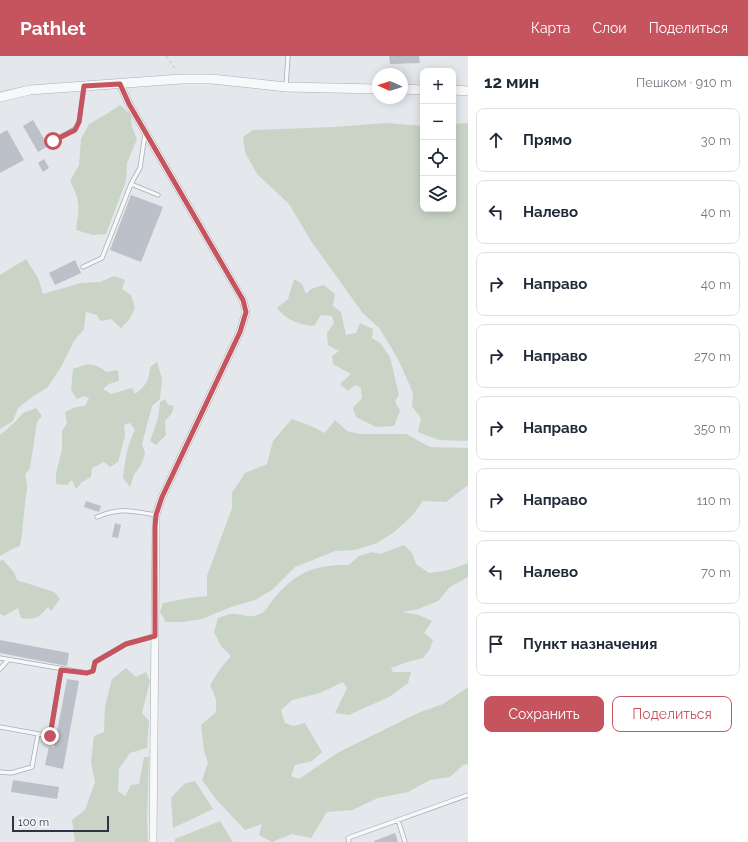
<!DOCTYPE html>
<html lang="ru">
<head>
<meta charset="utf-8">
<style>
	:root { --surface:#fff; --page:#f2f2f3; --text:#1f2937; --muted:#747a83; --line:#e0e1e3; --accent:#c5545f }
	body { margin:0; font-family:Raleway,sans-serif; background:var(--page); color:var(--text) }
	.controls { position:absolute; right:12px; top:12px; display:grid; overflow:hidden; border-radius:8px; box-shadow:0 2px 10px #0003 }
	.controls button { width:36px; height:36px; display:grid; place-items:center; padding:0; border:0; border-bottom:1px solid var(--line); background:var(--surface); color:var(--text); font:20px sans-serif }
	.compass { position:absolute; left:372px; top:12px; width:36px; height:36px; border-radius:50%; background:var(--surface); box-shadow:0 2px 10px #0003; rotate:273deg }
	.scale { position:absolute; left:12px; bottom:10px; width:97px; box-sizing:border-box; padding-left:4px; border:2px solid #2d3442; border-top:0; font-size:11px; line-height:14px; white-space:nowrap; color:#2d3442; -webkit-text-stroke:3px #f4f6f8; paint-order:stroke }
	.stop { position:absolute; width:12px; height:12px; margin:-9px; border:3px solid #c5545f; border-radius:50%; background:#fff }
	.stop.end { background:#c5545f; border-color:#fff; box-shadow:0 1px 4px #0008 }
	.list { margin:0; padding:0; list-style:none }
	h2 { display:flex; justify-content:space-between; align-items:center; height:52px; margin:0; padding:0 16px; font-size:17px }
	h2 small { font-size:13px; font-weight:400; color:var(--muted) }
	.list li { display:grid; grid-template-columns:26px 1fr auto; gap:12px; align-items:center; box-sizing:border-box; height:64px; margin:0 8px 8px; padding:0 8px; border:1px solid var(--line); border-radius:8px }
	.list b { display:block; font-size:15px; white-space:nowrap }
	.list em { font-size:13px; font-style:normal; color:var(--muted) }
	.actions { display:flex; gap:8px; padding:12px 16px }
	.actions a { flex:1; padding:9px 0; border:1px solid var(--accent); border-radius:8px; text-align:center; font-size:14px; color:var(--accent) }
	.actions .main { background:var(--accent); color:#fff }
	.icon { flex:none; width:22px; height:22px; fill:none; stroke:currentColor; stroke-width:2; stroke-linecap:round; stroke-linejoin:round }
	.map { position:relative; flex:none; width:468px; height:786px; overflow:hidden }
	header { display:flex; align-items:center; gap:24px; box-sizing:border-box; height:56px; padding:0 20px; background:var(--accent); color:#fff }
	header strong { font-size:19px }
	nav { display:flex; gap:22px; margin-inline-start:auto; font-size:14px }
	main { display:flex }
	aside { flex:1; background:var(--surface) }
	.map>svg:first-child { display:block }
	.green { fill:#c9d4c6 }
	.building { fill:#bcc0c8 }
	.lines { fill:none; stroke-linecap:round; stroke-linejoin:round }
	.service-casing { stroke:#a9aeb5; stroke-width:5 }
	.minor-casing { stroke:#a9aeb5; stroke-width:8 }
	.tertiary-casing { stroke:#a9aeb5; stroke-width:10 }
	.path { stroke:#bec1c6; stroke-width:1; stroke-dasharray:3 3; stroke-linecap:butt }
	.service { stroke:#f7f8f9; stroke-width:3.5 }
	.minor { stroke:#f7f8f9; stroke-width:7 }
	.tertiary { stroke:#f7f8f9; stroke-width:9 }
	.route { stroke:#c5545f; stroke-width:5 }
</style>
</head>
<body>
<header>
<strong>Pathlet</strong>
<nav><a>Карта</a><a>Слои</a><a>Поделиться</a></nav>
</header>
<main>
<div class="map">
<svg width="468" height="786" viewBox="0 0 468 786">
	<rect width="100%" height="100%" fill="#e4e7eb"/>
	<path class="green" d="M120 49 131 59 132 71 137 83 127 107 126 125 106 178 93 179 76 174C79 152 81 145 70 125L79 109 81 83 89 68 105 59Z
		M387 67 423 70V153H453V68L468 67V385L439 384 418 376 421 362 412 350 413 337 398 303 380 273 362 256 311 185 289 148 257 118 245 96 243 81 253 74 333 71Z
		M26 203 38 222 43 238 81 227 100 226 114 220 125 224 122 233 131 239 135 252 129 264 121 272 111 263 100 265 97 259 86 256 84 273 74 285 61 311 47 332 32 341 18 352 13 365 0 373V219Z
		M294 223 302 228 306 238 311 233 324 229 335 238 333 250 341 256 346 279 356 277 360 267 373 273 372 282 380 287 390 301 399 339 395 345 400 355 394 370 376 371 356 361 353 352 362 342 361 332 355 329 348 335 340 328 351 318 333 308 332 300 339 295 328 289 327 277 334 267 332 260 321 259 314 270C300 269 286 264 277 252L288 243Z
		M157 306 162 322 160 343 152 350 142 388 145 397 142 407 134 419 130 431 123 422C125 405 127 389 135 374L130 367 124 369 125 380 118 406 110 411 104 406 92 412 91 421 82 426 76 433 72 424 67 429 56 428V417L62 394V375L67 367 65 356 76 351 85 350 89 342 84 340 77 343 71 334 73 313C88 307 93 306 107 316L118 314 119 325 109 328 103 333 111 338 132 332 135 338C145 331 150 323 150 311Z
		M165 343 168 349 174 350 172 357 165 365 166 379 156 389 150 385 158 362 160 346Z
		M36 352 42 360 37 366 30 412 25 419C29 434 26 435 25 448 23 462 23 476 20 490L10 494 0 500V379L15 366 23 357Z
		M292 363 313 371 325 377 335 364 347 375 360 378H406L430 391 468 392V429L446 446 423 445 412 460 393 477 377 487 355 494 335 495 295 511 272 534 255 544 231 551 202 563 183 566H166L160 556 163 547 189 542 207 540V520L232 452V437L245 417 267 408 273 385Z
		M404 489 412 497 416 508 429 517 449 514 468 507V521L450 531 438 545 418 553 402 556 419 559 432 565 424 577 433 584 430 593 423 602 407 606 391 612 393 616H411L408 627 391 640 349 659 335 657 347 632 343 626 320 637 292 644 281 654 285 667 294 670 305 667 322 696 312 705 295 709 291 720 299 723 339 696 418 657 443 648 468 631V708L463 709 450 721 430 724 408 736 378 742 352 754 327 756 311 782 292 778 272 786 259 779 262 768 245 774 215 742 202 724 208 707 204 695 201 669 216 656V643L210 629 220 613 231 600 221 590 214 576 218 562C222 561 226 559 230 558 240 556 249 564 260 558 266 556 270 547 274 542 297 516 315 508 349 509L359 500 372 496 380 498Z
		M3 504 14 516 17 524 54 536 60 543 51 555 48 551C38 562 36 564 21 562L18 552 4 560 0 558V505Z
		M126 612 136 621 146 616 150 625 142 657 149 665 147 692 130 697 119 713 118 735 125 740 131 729 139 728 144 701H149L147 764 148 786H75L72 764 85 754 95 726 91 706 94 680 104 676 105 650 112 623Z
		M195 725 213 753 173 772 171 742 184 728Z
		M220 765 233 786H175V783Z"/>
	<path class="building" d="M389 0H419L420 7 390 8Z
		M33 64 48 90 38 96 23 70Z
		M7 74 24 104 0 117V78Z
		M44 103 49 112 43 116 38 107Z
		M131 139 163 151 141 206 110 194Z
		M75 204 81 217 55 229 49 217Z
		M86 445 101 450 99 456 84 451Z
		M115 467 121 469 118 482 112 481Z
		M0 584 69 597 67 610 0 597Z
		M67 623 79 625 63 713 45 709 49 691 54 692Z
		M13 724 59 731 57 743 11 736Z
		M395 777 398 786H374V785Z"/>
	<g class="lines">
		<g class="service-casing">
			<path id="service" d="M286 30 288 0
				M145 78 140 112 131 128 158 139
				M53 85 75 73 79 66 84 31
				M83 211 102 202 131 128
				M97 461C120 451 132 455 156 459
				M0 602 87 617 93 615 95 606 126 588 155 580
				M0 613 8 604
				M0 671 50 680 61 614
				M0 716 11 717 32 711 38 678
				M398 764 405 786
				M349 786 348 782 468 739"/>
		</g>
		<g class="minor-casing">
			<path id="minor" d="M120 28 129 48 243 244 246 256 240 276 162 441 156 459 153 786"/>
		</g>
		<g class="tertiary-casing">
			<path id="tertiary" d="M402 33 423 34
				M453 34 468 35
				M0 41 30 34 181 23H212L286 31 378 33"/>
		</g>
		<path class="path" d="M166 0 176 14"/>
		<use href="#service" class="service"/>
		<use href="#minor" class="minor"/>
		<use href="#tertiary" class="tertiary"/>
	</g>
	<g class="lines">
		<path class="route" d="M50 680 61 614 87 617 93 615 95 606 126 588 155 580V471L156 459 162 441 240 276 246 256 243 244 129 48 120 28 84 30 79 66 75 74 53 85"/>
	</g>
</svg>
<div class="controls">
<button>+</button>
<button>−</button>
<button><svg class="icon" aria-label="locate" viewBox="0 0 24 24"><circle cx="12" cy="12" r="6"/><path d="M12 2v4M12 18v4M2 12h4M18 12h4"/></svg></button>
<button><svg class="icon" aria-label="layers" viewBox="0 0 24 24"><path d="M12 4l9 5-9 5-9-5zM3 14l9 5 9-5"/></svg></button>
</div>
<svg class="compass" viewBox="-18 -18 36 36"><path d="M0-13l5 13h-10z" fill="#e53935"/><path d="M0 13l5-13h-10z" fill="#747a83"/></svg>
<div class="scale">100 m</div>
<div class="stop" style="left:53px;top:85px"></div>
<div class="stop end" style="left:50px;top:680px"></div>
</div>
<aside>
<h2>12 мин<small>Пешком · 910 m</small></h2>
<ul class="list">
<li><svg class="icon" aria-label="ahead" viewBox="0 0 24 24"><path d="M12 20V5M6 11l6-6 6 6"/></svg><div><b>Прямо</b></div><em>30 m</em></li>
<li><svg class="icon" aria-label="left" viewBox="0 0 24 24"><path d="M17 20v-9H6M10 6l-5 5 5 5"/></svg><div><b>Налево</b></div><em>40 m</em></li>
<li><svg class="icon" aria-label="right" viewBox="0 0 24 24"><path d="M7 20v-9h11M14 6l5 5-5 5"/></svg><div><b>Направо</b></div><em>40 m</em></li>
<li><svg class="icon" aria-label="right" viewBox="0 0 24 24"><path d="M7 20v-9h11M14 6l5 5-5 5"/></svg><div><b>Направо</b></div><em>270 m</em></li>
<li><svg class="icon" aria-label="right" viewBox="0 0 24 24"><path d="M7 20v-9h11M14 6l5 5-5 5"/></svg><div><b>Направо</b></div><em>350 m</em></li>
<li><svg class="icon" aria-label="right" viewBox="0 0 24 24"><path d="M7 20v-9h11M14 6l5 5-5 5"/></svg><div><b>Направо</b></div><em>110 m</em></li>
<li><svg class="icon" aria-label="left" viewBox="0 0 24 24"><path d="M17 20v-9H6M10 6l-5 5 5 5"/></svg><div><b>Налево</b></div><em>70 m</em></li>
<li><svg class="icon" aria-label="arrive" viewBox="0 0 24 24"><path d="M6 21V4h12l-3 4 3 4H6"/></svg><div><b>Пункт назначения</b></div></li>
</ul>
<div class="actions"><a class="main">Сохранить</a><a>Поделиться</a></div>
</aside>
</main>
</body>
</html>
